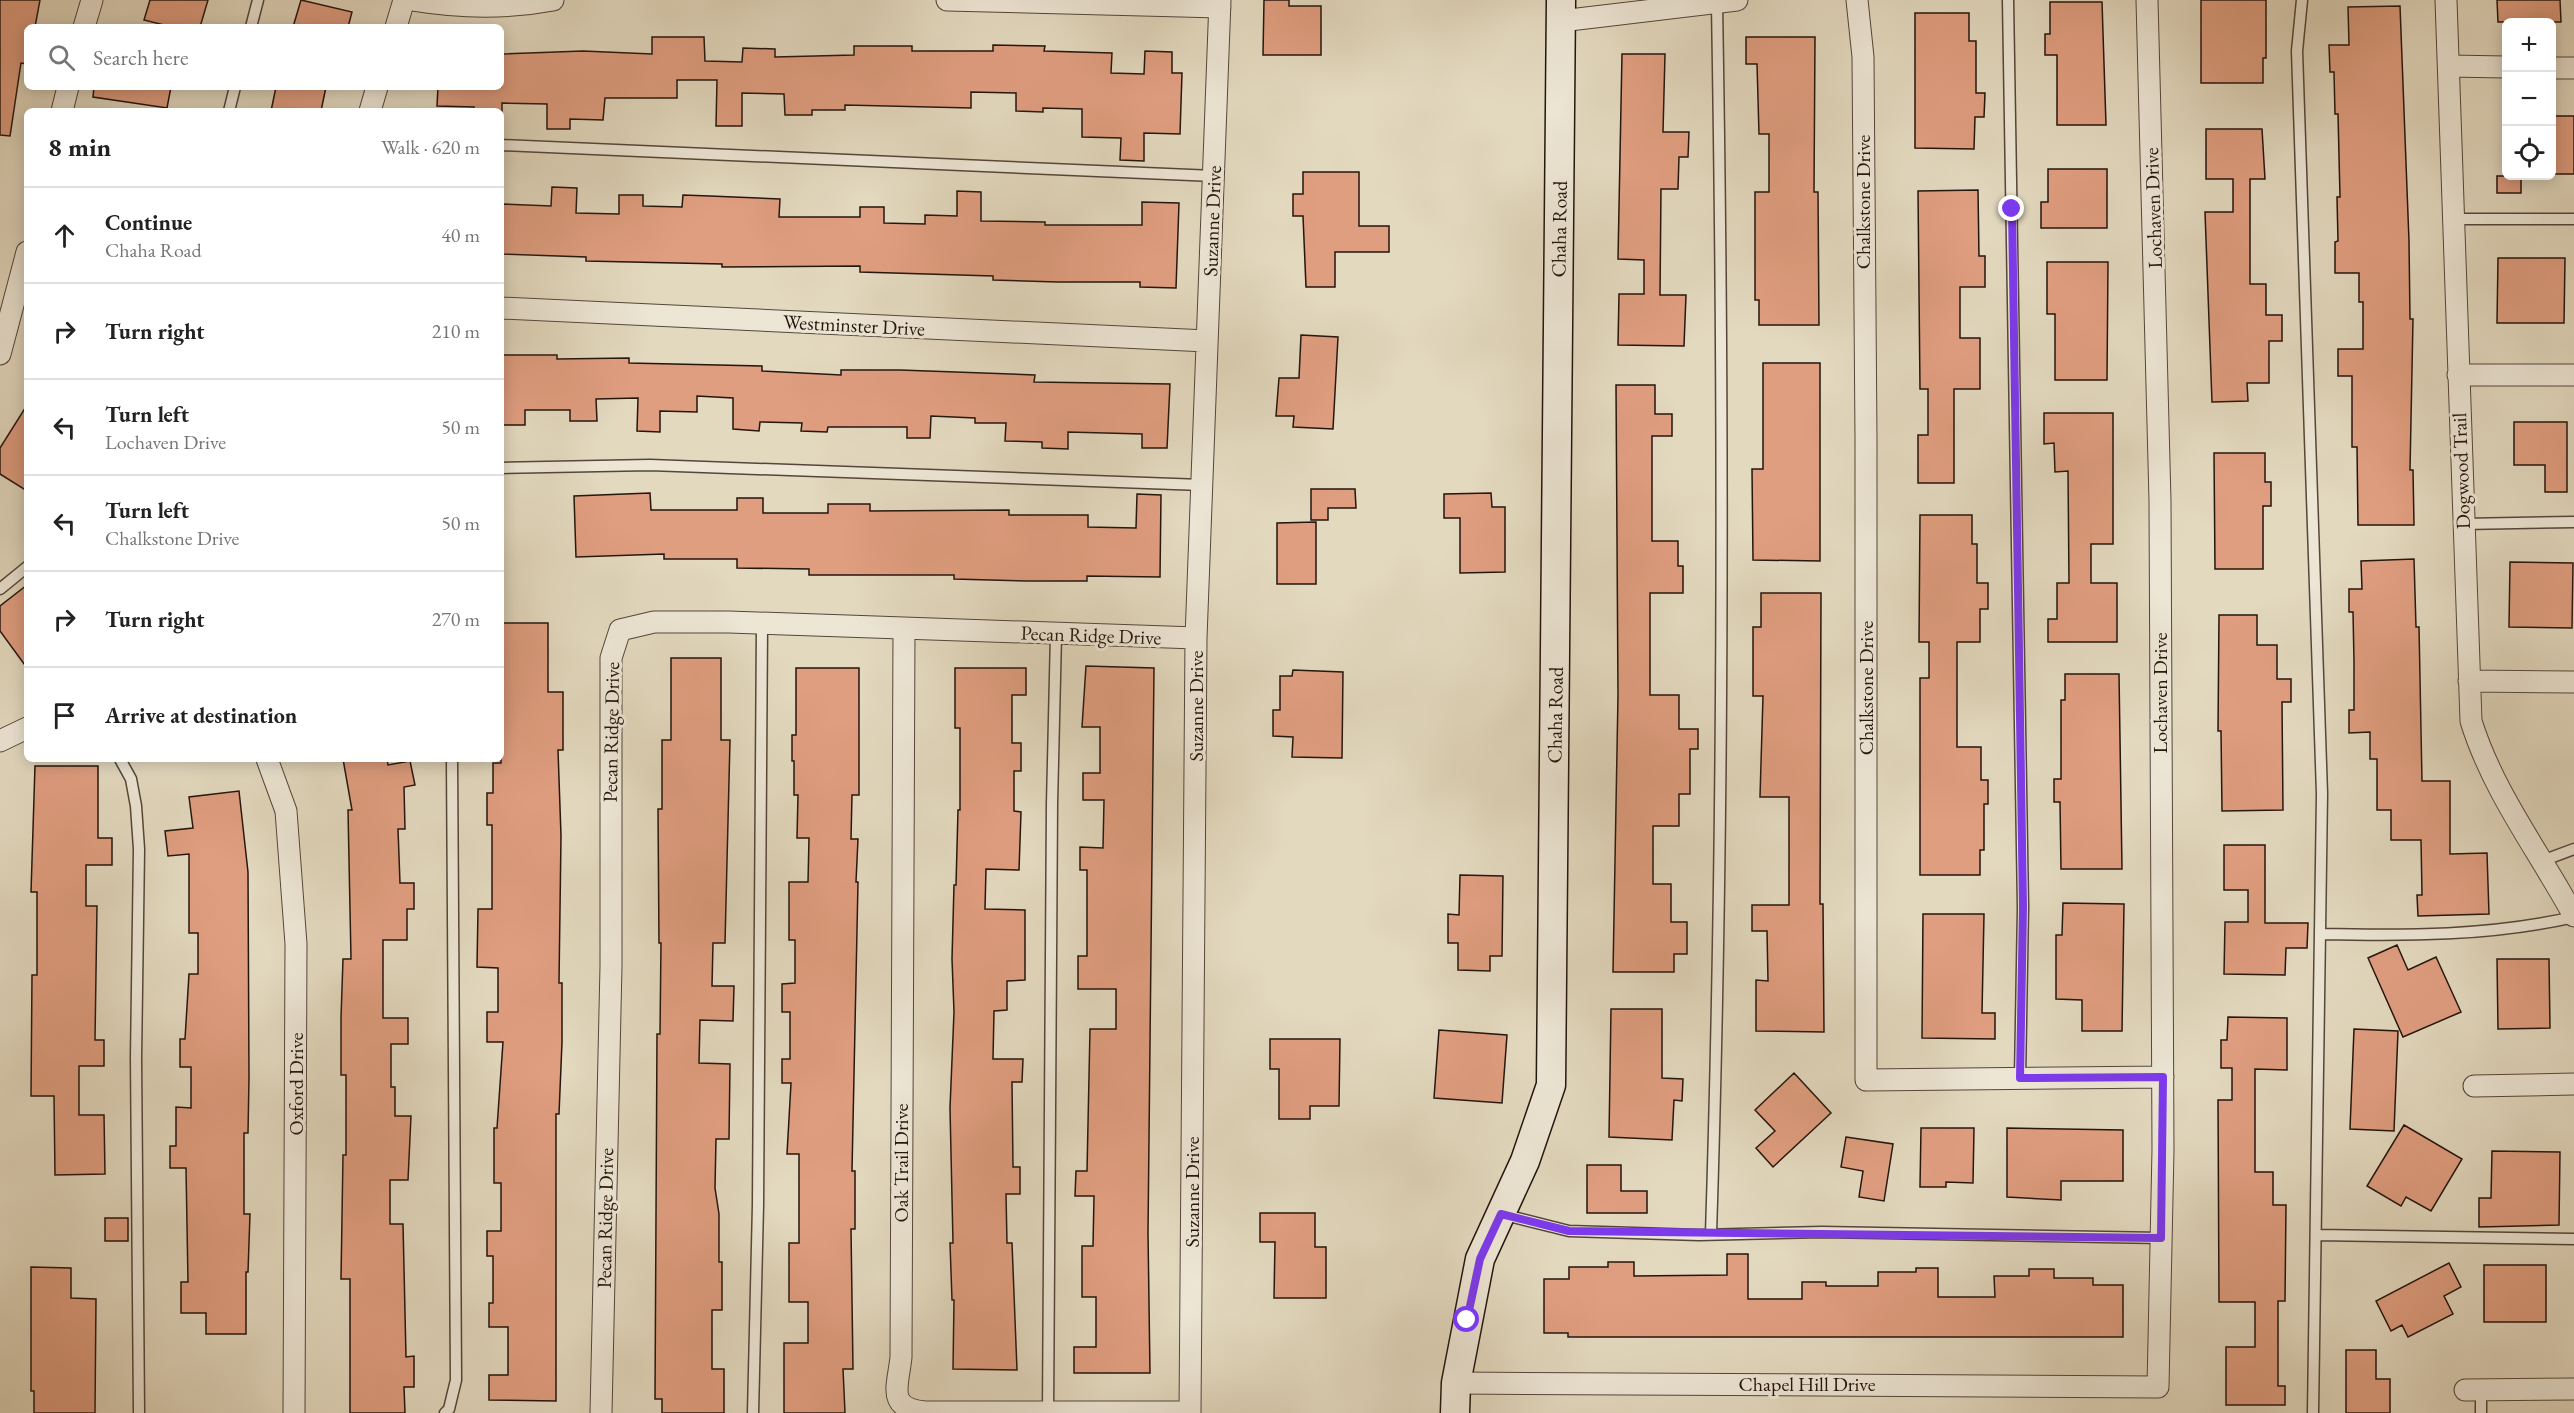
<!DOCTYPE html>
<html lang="en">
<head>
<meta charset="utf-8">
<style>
	:root { --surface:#fff; --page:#f2f2f2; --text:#222; --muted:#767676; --line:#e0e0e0 }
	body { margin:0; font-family:"EB Garamond",serif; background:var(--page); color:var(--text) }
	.controls { position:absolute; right:18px; top:18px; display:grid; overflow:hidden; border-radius:9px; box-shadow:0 3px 15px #0003 }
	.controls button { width:54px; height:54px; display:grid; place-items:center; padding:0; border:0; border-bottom:2px solid var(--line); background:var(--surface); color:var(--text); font:30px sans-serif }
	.stop { position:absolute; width:18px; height:18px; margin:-14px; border:4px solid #7c3aed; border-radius:50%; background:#fff }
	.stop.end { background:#7c3aed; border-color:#fff; box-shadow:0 2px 6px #0008 }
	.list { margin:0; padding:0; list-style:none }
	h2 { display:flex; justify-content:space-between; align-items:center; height:78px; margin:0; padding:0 24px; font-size:26px }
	h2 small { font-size:20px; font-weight:400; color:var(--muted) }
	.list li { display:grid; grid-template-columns:39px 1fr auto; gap:18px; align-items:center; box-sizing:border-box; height:96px; padding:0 24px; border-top:2px solid var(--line) }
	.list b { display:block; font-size:22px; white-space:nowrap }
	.list p { margin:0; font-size:20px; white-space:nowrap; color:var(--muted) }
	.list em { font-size:20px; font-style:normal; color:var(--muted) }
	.icon { flex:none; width:33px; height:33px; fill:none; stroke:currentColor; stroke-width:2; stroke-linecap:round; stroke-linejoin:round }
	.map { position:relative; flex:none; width:2574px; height:1413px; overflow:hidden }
	.search { position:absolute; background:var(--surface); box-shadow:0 3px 15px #0003; left:24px; top:24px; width:480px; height:66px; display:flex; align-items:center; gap:15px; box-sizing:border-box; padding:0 21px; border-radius:9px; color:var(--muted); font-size:22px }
	.panel { position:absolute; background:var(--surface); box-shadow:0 3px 15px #0003; left:24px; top:108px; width:480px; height:654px; border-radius:9px }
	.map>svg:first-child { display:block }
	.building { fill:#e09e80; stroke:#24150e; stroke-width:1.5 }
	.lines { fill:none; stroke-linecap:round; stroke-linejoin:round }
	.lane-casing { stroke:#54463a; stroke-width:13 }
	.street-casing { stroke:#54463a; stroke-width:23 }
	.secondary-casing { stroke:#24150e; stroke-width:31 }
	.lane { stroke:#ede6d5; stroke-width:10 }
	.street { stroke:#ede6d5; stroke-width:21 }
	.secondary { stroke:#ede6d5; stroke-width:28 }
	.route { stroke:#7c3aed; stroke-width:8 }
	.labels { text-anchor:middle; stroke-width:6; stroke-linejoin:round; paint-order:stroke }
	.street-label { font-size:20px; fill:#24150e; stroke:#ede6d5 }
</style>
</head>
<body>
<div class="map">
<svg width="2574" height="1413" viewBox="0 0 2574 1413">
	<rect width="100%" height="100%" fill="#e3d9bf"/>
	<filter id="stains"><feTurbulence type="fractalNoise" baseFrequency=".00333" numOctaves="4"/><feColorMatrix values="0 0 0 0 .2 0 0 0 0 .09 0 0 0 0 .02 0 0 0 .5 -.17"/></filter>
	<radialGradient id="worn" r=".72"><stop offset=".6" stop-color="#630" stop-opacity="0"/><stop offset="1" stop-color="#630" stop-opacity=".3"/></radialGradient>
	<path class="building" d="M0 0H40L35 27H27V64L21 63 10 136 0 135Z
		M150 0H208L200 27H172L144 20Z
		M301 0 352 12 348 27H293Z
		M1264 0H1289V6H1321V55H1263Z
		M2201 0H2266V58H2263V83H2201Z
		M2497 0H2560L2561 22H2498Z
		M2050 2H2102L2106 125H2057V55H2045V34H2050Z
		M2400 6 2409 241 2410 319H2413L2410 470H2413L2414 525H2358L2357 447H2352V376H2338V349H2363V302H2359V273H2335V242L2338 241 2337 197H2340L2338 114H2335L2334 72H2330L2329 45H2349L2348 7Z
		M1915 13H1969V41H1976V93H1985L1984 117H1975L1974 149 1915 148Z
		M652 37H704L705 61 742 62 743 48 775 49V57L854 55V46H912V51H993V45L1045 46 1044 51 1112 53 1111 73 1144 74 1145 51 1172 52V73H1182L1180 134 1144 133V161L1120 160 1121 138 1082 137V109L1043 108V112L1016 111V93L971 92V108L845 105V110H812V115H785L784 94 742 93V126H716L717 80H677V98H605L603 120 570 119V129H547V104L502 103V111H474V107L437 106 438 87H501V54L583 51 652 54Z
		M1746 37H1815L1814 192H1818L1819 325H1759V300H1755V192H1769V134H1759L1757 64H1746Z
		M1622 54H1665L1663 132H1689L1688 157H1679L1678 189H1661L1660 295H1686L1684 346 1618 345 1619 294H1644V260L1618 259Z
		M94 87H171L167 108 93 97Z
		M276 87H326L321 111H271Z
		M2552 116H2574V174H2552Z
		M2206 129H2262L2265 179H2250V284H2266V315H2282V341H2269V383H2247L2248 401 2212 402 2205 212H2233V179H2206Z
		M2048 169H2107V228H2041V202H2048Z
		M1303 172H1359V226H1389V252H1335V287H1306L1303 216H1293V194H1303Z
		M2497 176H2521V193H2497Z
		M552 187 577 188 576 213 619 214V195H643V206L682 207 683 195 710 196 780 199 779 217H860V207H884V223L925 224V215L957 216V191L981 192V221L1045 222V225H1142V202L1179 203 1176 288 1140 287V282H1058L993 280V276L860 272V266L722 267V264L586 261V257L501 254V204L551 206Z
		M1978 190 1979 256H1985V287H1960V338H1980V389H1954V483H1918V435H1928V389H1920L1918 191Z
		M2498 258H2565L2564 323H2497Z
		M2047 262H2108L2107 380H2055V314H2047Z
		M1301 335 1338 337 1333 429 1293 427 1294 416H1276L1279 378H1299Z
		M501 355H557V359L629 358V363L762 366V371L841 375V370H900L1035 375 1034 382 1170 384 1167 448H1142V434L1068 432V449L1042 448V442L1005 441 1006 423H975V418L931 416 930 438H907V427H828L827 432 801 431 802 423 760 422 759 431 733 429V398L697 396V412L660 411V432L637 431 638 398 596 399 597 421H570V410H525V425H501Z
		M1763 363H1820V561L1753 560 1752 469H1763Z
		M1616 385H1655V414H1672V436H1652V541H1678V566H1683V593H1650V695H1679V729H1698V749H1690V794H1679V826H1653V884H1671V922H1687V954H1674V972H1613L1618 695Z
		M27 405V491L0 474V448Z
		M2044 413H2113V544H2091V583H2117V642H2048V619H2057V583H2069L2068 471 2055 472 2054 443 2044 444Z
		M2514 422H2567V492H2545V465H2514Z
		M2214 453H2265V482H2271V506H2263V569H2215Z
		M1311 489H1355L1356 508H1328V520H1311Z
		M650 493 651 510H737V498H763V513H828V504H870V511L1009 510V515H1088V527L1136 528 1137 494 1161 495 1160 577 1087 576V581H1027L954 579V575H809V569L737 568V559H664V554L576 557 574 496Z
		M1491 493 1492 507H1505V572L1460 573V518H1444V494Z
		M1920 515H1972V544H1977V583H1988V609H1980V642H1957V747H1981V780H1988V804H1984V850H1980V875H1920V678H1929V642H1919Z
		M1316 522V584H1277V523Z
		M2414 559 2416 627H2419L2422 781H2450V854L2487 853 2489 914 2418 916 2417 895H2422L2421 840H2391V810H2377V759H2370V732L2349 733V710H2354V662L2353 612H2349V589H2362L2361 561Z
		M2510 562 2573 563 2572 628 2509 627Z
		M27 585V668L0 631V606Z
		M1761 593H1821L1820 904H1823L1824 1032 1756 1031V980L1768 981 1767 931H1752V905H1789V797H1760L1763 696H1753V627H1761Z
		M2219 615H2257V645H2277V679H2291V702H2282L2283 810 2222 811 2221 731H2218Z
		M501 623H548V692H563V750H558L561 836 559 983H562V1042L559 1114H556V1401L489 1400V1375H508V1327H489V1303H493V1256H487V1231H501V1183H494V1128H497L503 1042H487V1012H498V968L477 967 478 909H492V825H487V793H493V763H501Z
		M671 658H721V740H730L725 943H713L712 986H734L733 1021 700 1020 699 1063 730 1064 729 1139H716L715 1188 719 1214V1262H722V1310H712V1369H724V1413H662V1399H655L657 1034H660L661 943H659L658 809H662V740H671Z
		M1086 666 1154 668 1148 1232 1150 1373H1074V1347H1096V1297H1082V1246H1093L1094 1196H1075L1076 1171H1087L1090 1029H1116V989H1078V956H1087V870H1080V847L1103 848 1104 800H1083V773H1100V727H1082Z
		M796 668H859V795H852L851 839H858L856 882H858L852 1171H855V1229H851L853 1369H843L845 1413H784V1343H808V1302H789V1243H799V1154H787L791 1083H782V1059H790V1012H782V984L795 983V940H789V882H808L809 838H797L798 795H794V761H792V735H796Z
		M955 668H1026V695H1012V743H1021V771H1014V811L1021 812 1019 870 986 869 985 909 1025 910V980L1007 981V1010L994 1011 993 1059H1023L1022 1082H1012L1013 1167H1020V1194H1006L1007 1243H1012L1017 1370 953 1369 954 1300H952L950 1243H953L950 1108 954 1012 952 959 954 885H956L958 810H960V728H955Z
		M1293 670 1343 672 1342 758 1292 757 1293 737 1273 736V710H1280V676H1292Z
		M2065 674H2119L2122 869H2061L2060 802H2054V779H2061V700H2065Z
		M343 759H387L388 765 410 761 415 785 404 787 405 829H398L400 883H414V909H407V940H383V1018H408V1044H391V1087H395V1116H411L408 1180H390V1224H403L406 1357 414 1356V1387H404L405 1413H350V1279H341L343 1155H346V1075H341V1018L343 959H351L348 810H352Z
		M35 766H98V838H112V865H86V906H97L95 1040H104V1066H79V1115H104L105 1174 55 1175 54 1096H31L32 975H37V892H31Z
		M239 791 248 872 249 1078 248 1133H244V1214H250L248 1272H246V1334H206V1313H181V1282H188L186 1168H170V1146H176V1107L191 1108V1067H180V1039H185L189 974H198V933H189V854L168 856 165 831 193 828 189 797Z
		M2224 845H2265V923H2308L2307 948H2286L2285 975 2224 974 2225 922H2248V890H2224Z
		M1460 875 1503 876 1502 956H1490V971L1458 970V943H1448V914L1459 915Z
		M2063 903 2124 904 2122 1031H2082V1000L2056 999V935H2062Z
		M1923 914H1984L1982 1013H1995V1039L1922 1038Z
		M2397 945 2408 970 2436 957 2461 1012 2403 1037 2368 958Z
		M2497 959H2549L2550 1028 2498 1029Z
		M1611 1009H1662V1078L1683 1079 1682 1101 1674 1100 1672 1140 1609 1137Z
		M2228 1017 2287 1018V1070L2255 1069V1172H2273V1205H2286L2285 1301H2278V1386H2285V1405H2226V1347H2255V1302H2219L2218 1100H2232V1068H2221V1040H2227Z
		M2354 1029 2398 1031 2394 1131 2350 1129Z
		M1439 1030 1507 1035 1502 1103 1434 1098Z
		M1270 1039H1340L1339 1106H1310V1119H1279V1069H1270Z
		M1794 1073 1831 1113 1773 1167 1756 1148 1775 1131 1755 1110Z
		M2404 1125 2462 1159 2431 1211 2406 1197 2401 1206 2367 1186Z
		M1921 1128H1974L1973 1183 1946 1182V1187H1920Z
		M2007 1128 2123 1130V1181H2061V1200L2007 1197Z
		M1846 1137 1893 1144 1884 1201 1859 1197 1863 1171 1841 1167Z
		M2492 1151 2560 1152 2559 1225 2479 1227V1198H2491Z
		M1587 1165H1621V1191H1647V1213H1587Z
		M1260 1213H1315V1247H1326V1298H1274L1275 1242H1260Z
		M105 1218H128V1241H105Z
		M1727 1254H1748V1299H1802V1282H1826V1286H1878V1272H1916V1268H1938V1297H1995L1994 1276H2029V1269H2054V1278H2093V1285H2123V1337H1568V1333H1544V1279H1569V1267H1608V1262H1634V1276L1727 1275Z
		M2449 1263 2461 1287 2444 1296 2453 1314 2408 1337 2402 1325 2391 1331 2376 1301Z
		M2484 1265H2546V1322H2484Z
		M31 1267 71 1268V1298L96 1299 95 1413H34V1391H31Z
		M2346 1350H2376V1379H2390V1413H2346Z"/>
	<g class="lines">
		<g class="lane-casing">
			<path id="lane" d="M2008 0 2023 907 2020 1078
				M2302 0 2297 51 2322 794 2313 1413
				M251 27 258 0
				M229 111 235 87
				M501 145 1214 176
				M2453 219H2574
				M501 468 650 465 1202 485
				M2463 524 2574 522
				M0 589 27 567
				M120 759 131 779 136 806 139 849 136 1058 139 1413
				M2542 861 2574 849
				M2321 934C2406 936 2490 936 2574 917
				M1501 1214 1569 1231 1699 1235 1822 1232 2161 1238
				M1711 1234C1724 825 1724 414 1717 4
				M2317 1235 2574 1239
				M1048 1412 1052 804 1056 634
				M445 1413 449 1409 456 1380 452 759
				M753 1413 758 1205 762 624
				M2481 1413V1390"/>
		</g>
		<g class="street-casing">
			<path id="street" d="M412 0C460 8 506 9 553 0
				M947 0 1220 7
				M1857 0 1863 57 1866 438V1080L2163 1077
				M2446 0 2471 721C2493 792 2538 850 2574 916
				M1561 21 1737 0
				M84 27 92 0
				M396 27 404 0
				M2449 66 2506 67
				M2552 68H2574
				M62 111 68 87
				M370 111 377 87
				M501 308 1207 341
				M0 354 27 252
				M2458 375H2574
				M904 630 901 1357C898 1387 886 1408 925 1412H1190
				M2469 681 2574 682
				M0 741 27 728
				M267 759 286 811 296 944 294 1413
				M2474 1086 2574 1084
				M1456 1383 2158 1387 2163 1150 2160 501 2147 0
				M2465 1390 2574 1389
				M601 1413 611 966V658L620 630 654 622H729L1196 638
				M1190 1413 1196 638 1220 0"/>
		</g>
		<g class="secondary-casing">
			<path id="secondary" d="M1455 1413 1456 1383 1480 1259 1525 1161 1551 1085 1561 0"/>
		</g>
		<use href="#lane" class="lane"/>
		<use href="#street" class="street"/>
		<use href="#secondary" class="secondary"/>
	</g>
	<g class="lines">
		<path class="route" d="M1467 1320 1480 1259 1501 1214 1569 1231 2161 1238 2163 1077 2020 1078 2023 907 2012 209"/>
	</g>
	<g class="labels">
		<g class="street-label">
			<text transform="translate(1863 202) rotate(-90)" y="7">Chalkstone Drive</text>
			<text transform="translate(2153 208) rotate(-92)" y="7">Lochaven Drive</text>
			<text transform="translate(1212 221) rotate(-88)" y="7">Suzanne Drive</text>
			<text transform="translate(1559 229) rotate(-89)" y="7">Chaha Road</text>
			<text transform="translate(854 325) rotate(3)" y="7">Westminster Drive</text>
			<text transform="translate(2461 471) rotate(-92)" y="7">Dogwood Trail</text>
			<text transform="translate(1091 635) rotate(2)" y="7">Pecan Ridge Drive</text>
			<text transform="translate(1866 688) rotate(-90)" y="7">Chalkstone Drive</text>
			<text transform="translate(2160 693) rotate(-90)" y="7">Lochaven Drive</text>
			<text transform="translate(1196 706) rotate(-90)" y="7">Suzanne Drive</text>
			<text transform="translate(1555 715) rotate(-89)" y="7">Chaha Road</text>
			<text transform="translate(611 732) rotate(-89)" y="7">Pecan Ridge Drive</text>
			<text transform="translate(296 1084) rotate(-90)" y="7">Oxford Drive</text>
			<text transform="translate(901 1163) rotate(-90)" y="7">Oak Trail Drive</text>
			<text transform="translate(1192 1192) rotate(-90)" y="7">Suzanne Drive</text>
			<text transform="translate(605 1218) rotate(-89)" y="7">Pecan Ridge Drive</text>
			<text x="1807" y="1391">Chapel Hill Drive</text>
		</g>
	</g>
	<rect width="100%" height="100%" filter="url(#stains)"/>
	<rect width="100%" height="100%" fill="url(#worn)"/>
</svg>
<div class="controls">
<button>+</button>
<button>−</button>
<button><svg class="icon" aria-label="locate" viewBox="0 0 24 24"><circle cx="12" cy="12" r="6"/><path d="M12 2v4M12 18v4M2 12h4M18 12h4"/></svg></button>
</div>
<div class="stop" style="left:1467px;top:1320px"></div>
<div class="stop end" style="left:2012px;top:209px"></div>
<div class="search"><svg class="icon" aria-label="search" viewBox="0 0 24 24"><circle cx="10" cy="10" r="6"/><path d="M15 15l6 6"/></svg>Search here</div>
<section class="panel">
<h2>8 min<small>Walk · 620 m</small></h2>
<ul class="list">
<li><svg class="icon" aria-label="ahead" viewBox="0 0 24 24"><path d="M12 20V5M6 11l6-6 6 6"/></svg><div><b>Continue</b><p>Chaha Road</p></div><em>40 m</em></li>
<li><svg class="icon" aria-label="right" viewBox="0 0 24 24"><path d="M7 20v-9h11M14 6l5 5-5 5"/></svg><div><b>Turn right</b></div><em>210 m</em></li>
<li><svg class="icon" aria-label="left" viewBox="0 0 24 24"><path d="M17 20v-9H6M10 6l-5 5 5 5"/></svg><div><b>Turn left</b><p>Lochaven Drive</p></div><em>50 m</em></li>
<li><svg class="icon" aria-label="left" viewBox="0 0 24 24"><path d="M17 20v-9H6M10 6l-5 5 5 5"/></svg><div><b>Turn left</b><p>Chalkstone Drive</p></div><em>50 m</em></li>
<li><svg class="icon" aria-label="right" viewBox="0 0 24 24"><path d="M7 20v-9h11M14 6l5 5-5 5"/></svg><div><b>Turn right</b></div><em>270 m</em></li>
<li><svg class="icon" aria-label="arrive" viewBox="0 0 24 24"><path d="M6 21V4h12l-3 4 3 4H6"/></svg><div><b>Arrive at destination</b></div></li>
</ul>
</section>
</div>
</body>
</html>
